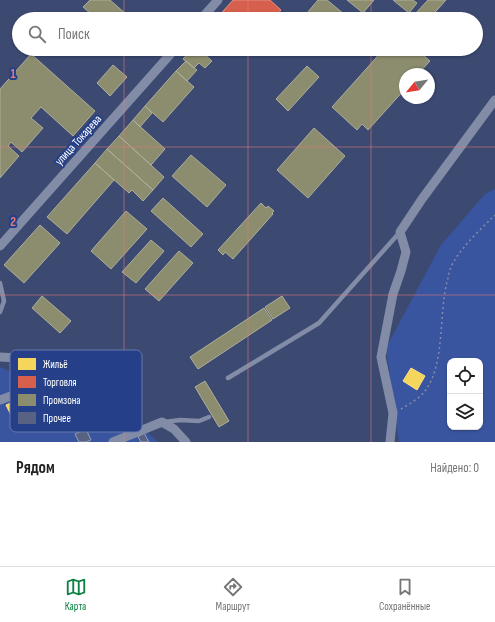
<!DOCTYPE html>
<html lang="ru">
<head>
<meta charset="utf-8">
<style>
	:root { --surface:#fff; --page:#f6f6f6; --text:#222; --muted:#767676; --line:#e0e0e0; --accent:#0b8043 }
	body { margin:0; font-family:"Sofia Sans Condensed",sans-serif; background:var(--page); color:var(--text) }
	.controls { position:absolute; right:12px; bottom:12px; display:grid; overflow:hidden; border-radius:8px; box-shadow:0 1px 3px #0004 }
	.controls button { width:36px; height:36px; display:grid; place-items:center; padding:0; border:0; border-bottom:1px solid var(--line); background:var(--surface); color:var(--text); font:20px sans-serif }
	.compass { position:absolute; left:399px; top:68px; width:36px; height:36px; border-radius:50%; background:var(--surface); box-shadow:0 1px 3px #0004; rotate:240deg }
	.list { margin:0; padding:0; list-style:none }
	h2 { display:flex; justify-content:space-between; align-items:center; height:52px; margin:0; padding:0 16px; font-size:17px }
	h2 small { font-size:13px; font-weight:400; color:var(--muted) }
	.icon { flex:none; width:22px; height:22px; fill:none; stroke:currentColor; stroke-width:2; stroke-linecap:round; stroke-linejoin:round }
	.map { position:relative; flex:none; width:495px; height:442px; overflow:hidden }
	.search { position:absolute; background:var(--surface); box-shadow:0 1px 3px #0004; left:12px; right:12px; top:12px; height:44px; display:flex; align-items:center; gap:10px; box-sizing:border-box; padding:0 14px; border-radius:22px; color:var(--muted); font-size:15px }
	.sheet { height:124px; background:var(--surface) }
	nav { display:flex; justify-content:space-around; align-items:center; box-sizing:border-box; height:56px; border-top:1px solid var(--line); background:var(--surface); font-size:11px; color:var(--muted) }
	nav a { display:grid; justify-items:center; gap:2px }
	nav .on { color:var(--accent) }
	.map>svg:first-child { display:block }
	.green { fill:#3a559f; fill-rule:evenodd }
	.homes { fill:#f6d55c; stroke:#f9e28d }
	.shops { fill:#d6604d; stroke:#e29082 }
	.industry { fill:#8c8c6e; stroke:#aeae9a }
	.building { fill:#586383; stroke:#979fb5 }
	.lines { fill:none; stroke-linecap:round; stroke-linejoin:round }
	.path { stroke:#838ca7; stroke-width:1.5; stroke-dasharray:2 3; stroke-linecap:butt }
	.service { stroke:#838ca7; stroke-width:4.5 }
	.minor { stroke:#838ca7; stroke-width:9 }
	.grid { fill:none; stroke:#e67e7e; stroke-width:1; stroke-opacity:0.55 }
	.labels { text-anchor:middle; stroke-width:4; stroke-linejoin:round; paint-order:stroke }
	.street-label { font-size:12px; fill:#fff; stroke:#253f89 }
	.key { fill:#253f89; stroke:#6679ac; stroke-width:1 }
	.key-label { font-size:11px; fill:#fff }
	.grid-label { font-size:13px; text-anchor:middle; font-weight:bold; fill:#e67e7e; stroke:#253f89; stroke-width:4; stroke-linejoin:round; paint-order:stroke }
</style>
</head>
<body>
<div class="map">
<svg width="495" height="442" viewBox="0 0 495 442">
	<rect width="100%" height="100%" fill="#3c4a72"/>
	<path class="green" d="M495 189V442H399L386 348 441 245 485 194ZM450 361H480V427H450Z
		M0 367 148 433 158 442H0Z"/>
	<path class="homes" d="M411 368 425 376 417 390 403 381Z
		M21 399 26 408 11 415 6 405Z"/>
	<path class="shops" d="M233 0H270L281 10 274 19H216Z"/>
	<path class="industry" d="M90 0H110L126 14 122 19H97L83 7Z
		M318 0H327L350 19H314L307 13Z
		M347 0H374L363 13Z
		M393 0H413L417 3 409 13Z
		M428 0H446L429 19H421L415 14Z
		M192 49H198L212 61 205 68 199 63 194 68 183 59Z
		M384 49H428L423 55 430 61 418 74H405V89L368 130 362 124 357 130 332 107Z
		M31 54 95 111 73 136 41 107 31 118 43 128 22 152 11 142 8 146 19 156 0 178V89Z
		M186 61 197 70 187 81 176 71Z
		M113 65 127 77 110 96 97 83Z
		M307 66 319 77 288 111 276 99Z
		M176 71 194 87 163 122 145 106Z
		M145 106 152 113 140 127 133 120Z
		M133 120 165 149 151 165 119 136Z
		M314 128 345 156 308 198 277 170Z
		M119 136 164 177 153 190 107 149Z
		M107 149 153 190 143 201 132 190 129 193 95 163Z
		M191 155 226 185 207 207 172 176Z
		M95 163 114 180 67 234 47 217Z
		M163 198 203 234 191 247 151 211Z
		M261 203 266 208 268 206 274 211 272 213 273 214 233 259 225 252 223 255 218 250Z
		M126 211 147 229 111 269 91 251Z
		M40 225 60 243 24 283 4 265Z
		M151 240 164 251 136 283 122 272Z
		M179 251 193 263 159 301 145 289Z
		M42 296 71 321 60 333 32 308Z
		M282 296 290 308 273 319 265 307Z
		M264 308 272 320 198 369 190 357Z
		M205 381 229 421 219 427 195 387Z"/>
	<path class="building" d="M86 429 91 440 86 442H79L75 434Z
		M144 433 149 442H141L138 437Z"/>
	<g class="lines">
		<path class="path" d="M56 382C64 385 66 394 74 398 79 400 82 398 87 399 106 402 111 415 120 430
			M401 409C408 405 420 398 425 391 446 363 438 312 448 278 449 273 450 268 453 263 463 245 481 229 495 215"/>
		<path class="service" d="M0 283 4 301 0 312
			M228 378 319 323 400 232
			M165 422 180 420 199 421 209 417"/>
		<path class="minor" d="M201 19 218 0
			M0 246 175 49
			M0 357 17 358 39 368 46 381 40 385 0 400
			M113 442 162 422 174 429 186 442
			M390 442 393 413 381 357 393 294 401 271 406 252 400 232 422 199 495 100"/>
	</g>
	<path class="grid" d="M124 0V19M248 0V19M371 0V19M124 49V442M248 49V442M371 49V442M0 147H495M0 295H495"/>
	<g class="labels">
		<g class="street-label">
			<text transform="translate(78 140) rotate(-48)" y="4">улица Токарева</text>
		</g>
	</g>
	<rect x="10" y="350" width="132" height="82" rx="6" class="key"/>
	<rect x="18" y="358" width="18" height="12" fill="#f6d55c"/>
	<rect x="18" y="376" width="18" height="12" fill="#d6604d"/>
	<rect x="18" y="394" width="18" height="12" fill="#8c8c6e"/>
	<rect x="18" y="412" width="18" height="12" fill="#586383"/>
	<g class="key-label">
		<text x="43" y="368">Жильё</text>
		<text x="43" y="386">Торговля</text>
		<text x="43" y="404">Промзона</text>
		<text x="43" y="422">Прочее</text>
	</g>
	<g class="grid-label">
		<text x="13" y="78">1</text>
		<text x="13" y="226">2</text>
	</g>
</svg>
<div class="controls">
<button><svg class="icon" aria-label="locate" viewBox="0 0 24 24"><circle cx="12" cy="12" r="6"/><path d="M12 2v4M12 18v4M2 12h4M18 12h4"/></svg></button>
<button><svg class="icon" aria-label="layers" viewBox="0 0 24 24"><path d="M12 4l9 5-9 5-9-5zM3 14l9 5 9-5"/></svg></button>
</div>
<svg class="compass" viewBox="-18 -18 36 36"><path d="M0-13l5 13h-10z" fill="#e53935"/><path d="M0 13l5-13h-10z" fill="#767676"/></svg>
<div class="search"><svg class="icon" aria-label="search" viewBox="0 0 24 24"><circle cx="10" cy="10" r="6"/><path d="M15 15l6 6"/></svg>Поиск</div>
</div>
<section class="sheet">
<h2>Рядом<small>Найдено: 0</small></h2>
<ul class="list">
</ul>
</section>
<nav>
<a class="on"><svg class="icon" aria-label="map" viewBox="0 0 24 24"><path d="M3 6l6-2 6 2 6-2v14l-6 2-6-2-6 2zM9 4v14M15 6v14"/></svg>Карта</a>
<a><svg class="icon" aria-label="directions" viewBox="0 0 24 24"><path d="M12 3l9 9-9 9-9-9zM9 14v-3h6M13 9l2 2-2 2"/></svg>Маршрут</a>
<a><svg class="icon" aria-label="saved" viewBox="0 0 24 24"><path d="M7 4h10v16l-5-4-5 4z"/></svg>Сохранённые</a>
</nav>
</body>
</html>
